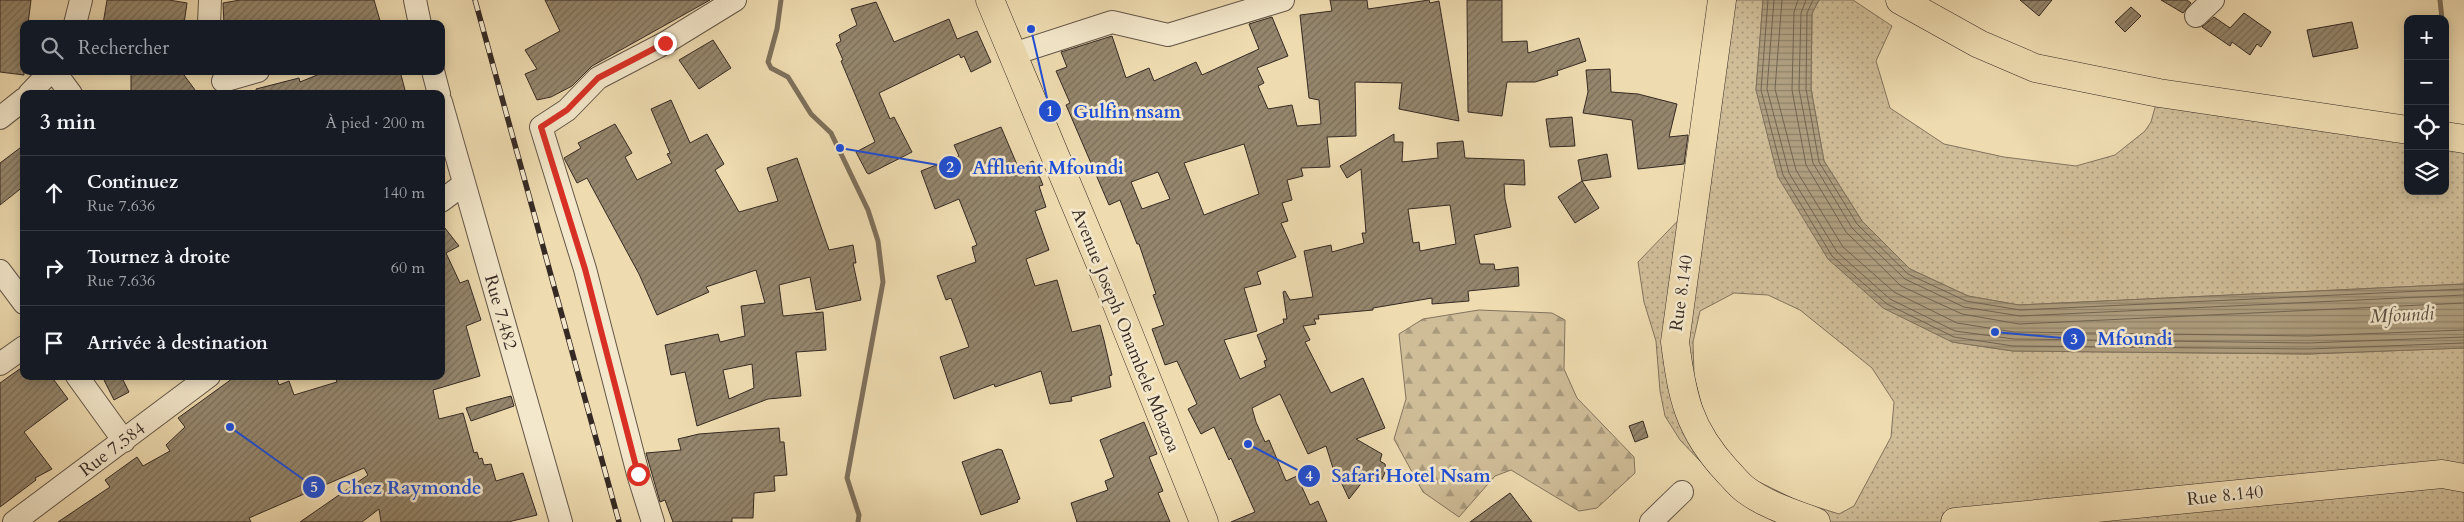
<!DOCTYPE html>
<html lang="fr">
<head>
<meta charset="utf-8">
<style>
	:root { --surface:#171b24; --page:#20242c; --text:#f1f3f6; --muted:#9ea1a6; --line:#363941 }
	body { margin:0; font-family:Cardo,serif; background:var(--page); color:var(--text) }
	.controls { position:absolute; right:15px; top:15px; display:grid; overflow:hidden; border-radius:10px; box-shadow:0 2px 12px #0003 }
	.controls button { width:45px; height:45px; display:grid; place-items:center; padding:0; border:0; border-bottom:1px solid var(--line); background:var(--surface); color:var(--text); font:25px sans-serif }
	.stop { position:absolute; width:15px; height:15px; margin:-11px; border:4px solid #d93025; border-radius:50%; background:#fff }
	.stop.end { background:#d93025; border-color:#fff; box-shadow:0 1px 5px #0008 }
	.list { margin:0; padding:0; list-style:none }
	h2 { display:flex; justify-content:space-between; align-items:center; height:65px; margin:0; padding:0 20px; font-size:21px }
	h2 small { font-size:16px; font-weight:400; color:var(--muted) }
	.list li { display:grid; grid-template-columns:32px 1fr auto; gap:15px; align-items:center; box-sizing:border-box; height:75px; padding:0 20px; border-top:1px solid var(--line) }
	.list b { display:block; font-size:19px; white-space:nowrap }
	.list p { margin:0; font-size:16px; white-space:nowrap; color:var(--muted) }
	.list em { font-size:16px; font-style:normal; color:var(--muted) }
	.icon { flex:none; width:28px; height:28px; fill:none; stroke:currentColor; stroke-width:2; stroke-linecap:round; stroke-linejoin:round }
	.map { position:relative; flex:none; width:2464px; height:522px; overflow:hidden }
	.search { position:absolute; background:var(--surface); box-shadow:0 2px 12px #0003; left:20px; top:20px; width:425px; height:55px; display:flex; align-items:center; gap:12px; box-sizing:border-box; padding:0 18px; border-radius:10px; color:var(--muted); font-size:19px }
	.panel { position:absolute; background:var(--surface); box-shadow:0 2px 12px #0003; left:20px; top:90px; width:425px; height:290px; border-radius:10px }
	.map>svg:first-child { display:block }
	.grass { fill:url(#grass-dots); stroke:#82745e; fill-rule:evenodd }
	.forest { fill:url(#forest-firs); stroke:#82745e }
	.water { fill:url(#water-rules); stroke:#7e705b }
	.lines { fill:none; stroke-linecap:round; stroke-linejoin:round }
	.shore { stroke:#726452; stroke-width:1 }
	.stream { stroke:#7e705b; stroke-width:5 }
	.building { fill:url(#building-hatch); stroke:#352a24; fill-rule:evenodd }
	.minor-casing { stroke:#635647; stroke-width:24 }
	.major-casing { stroke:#352a24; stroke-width:29 }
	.minor { stroke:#f4e8cc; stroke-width:22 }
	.major { stroke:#eedbb0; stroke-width:28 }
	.rail-casing { stroke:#352a24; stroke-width:5.5 }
	.rail { stroke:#f4e8cc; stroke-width:4; stroke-dasharray:11; stroke-linecap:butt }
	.route { stroke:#d93025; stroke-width:6 }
	.labels { text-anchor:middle; stroke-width:5; stroke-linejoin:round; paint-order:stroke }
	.street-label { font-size:18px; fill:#352a24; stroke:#f4e8cc }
	.water-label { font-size:19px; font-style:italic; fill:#5a4d40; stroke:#f4e8cc }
	.leader { fill:none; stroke:#1d4ed8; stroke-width:2 }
	.callout-dot { fill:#1d4ed8; stroke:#f4e8cc; stroke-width:2 }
	.mark-label { font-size:15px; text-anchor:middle; font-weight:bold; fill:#fff }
	.callout-label { font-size:19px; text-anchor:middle; font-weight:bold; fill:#1d4ed8; stroke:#f4e8cc; stroke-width:5; stroke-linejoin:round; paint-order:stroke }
</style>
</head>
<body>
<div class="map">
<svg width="2464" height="522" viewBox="0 0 2464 522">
	<defs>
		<pattern id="grass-dots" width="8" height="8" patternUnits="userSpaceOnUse" patternTransform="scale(1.25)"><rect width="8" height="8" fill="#cfbd98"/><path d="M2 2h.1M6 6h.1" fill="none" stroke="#a99a7c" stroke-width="1.8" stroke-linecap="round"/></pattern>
		<pattern id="forest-firs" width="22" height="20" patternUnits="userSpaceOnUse" patternTransform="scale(1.25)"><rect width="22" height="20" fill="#cfbd98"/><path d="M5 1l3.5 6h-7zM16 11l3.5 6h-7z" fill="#a99a7c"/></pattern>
		<pattern id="water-rules" width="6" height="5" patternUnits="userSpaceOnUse" patternTransform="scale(1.25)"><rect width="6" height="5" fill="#af9f80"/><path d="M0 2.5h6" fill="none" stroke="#8f8269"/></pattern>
		<pattern id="building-hatch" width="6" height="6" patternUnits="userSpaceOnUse" patternTransform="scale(1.25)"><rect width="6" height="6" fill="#95866d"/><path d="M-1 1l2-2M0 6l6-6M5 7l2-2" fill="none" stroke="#7a6e59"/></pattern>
	</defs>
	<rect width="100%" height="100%" fill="#eedbb0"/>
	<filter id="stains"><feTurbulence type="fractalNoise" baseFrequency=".004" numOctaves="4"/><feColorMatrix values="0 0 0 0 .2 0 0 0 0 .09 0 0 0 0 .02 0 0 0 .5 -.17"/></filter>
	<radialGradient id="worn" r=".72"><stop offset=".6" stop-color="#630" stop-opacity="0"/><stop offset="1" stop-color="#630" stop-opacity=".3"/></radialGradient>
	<path class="grass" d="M1722 0H1763L1756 90 1952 342 2013 351 2308 354 2464 348V522H1821L1702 463 1680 440 1665 416 1660 391 1656 341 1644 302 1638 262 1694 204ZM1734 293 1768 295 1800 310 1872 368 1894 402 1891 437 1854 506 1839 514 1798 501 1755 480 1727 456 1704 414 1694 376 1693 342 1700 311Z
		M1819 0H1853L1892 26 1876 61 1890 108 1944 144 2004 157 2076 166 2115 155 2145 131 2151 122 2159 93 2408 130V191H2445V136L2464 139V284L2019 305 1968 296 1910 269 1862 221 1824 161 1811 89 1812 13Z"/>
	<path class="forest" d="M1479 310 1552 313 1565 320 1564 369 1577 398 1634 457 1635 473 1597 508 1579 511 1511 470 1495 476 1459 517 1423 492 1394 439 1406 399 1399 334 1423 319Z"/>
	<path class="water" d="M1763 0H1819L1812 13 1811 89 1824 161 1862 221 1910 269 1968 296 2019 305 2464 284V348L2308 354 2013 351 1952 342 1883 308 1828 259 1778 177 1756 90Z"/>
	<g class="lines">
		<path class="shore" d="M1768 0 1761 90 1783 175 1832 256 1887 304 1954 337 2013 346 2308 349 2464 343
			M1774 0 1767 89 1789 173 1837 252 1890 299 1955 331 2014 339 2308 343 2464 337
			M1782 0 1775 89 1796 170 1843 247 1894 292 1957 323 2014 332 2308 336 2464 330
			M1798 0 1794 12 1792 90 1806 165 1846 232 1901 286 1962 314 2019 324 2464 303
			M1806 0 1801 13 1799 89 1813 163 1852 228 1905 279 1964 307 2020 316 2464 295
			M1813 0 1807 13 1806 89 1819 162 1857 224 1908 274 1966 301 2020 310 2464 289"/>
		<path class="stream" d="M781 0 777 29 768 62 771 68 788 77 811 114 831 133 868 210 878 241 883 282 847 478 859 515 858 522
			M2440 0 2442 19"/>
	</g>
	<path class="building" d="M0 0H31L28 24H24V75L0 72Z
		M107 0H169L187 3 184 24H103Z
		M240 0H374L381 24H224L223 3Z
		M545 0H710L592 66 572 86 551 97 537 100 525 74 537 69 525 50 560 31Z
		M1330 0H1367L1368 9 1429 0 1430 3 1439 1 1459 121 1399 109 1402 83 1355 82 1356 136 1327 137 1330 167 1301 168 1303 176 1287 180 1292 200 1282 203 1288 221 1281 223 1296 257 1257 272 1261 284 1244 288 1257 331 1224 340 1240 379 1266 367 1264 361 1267 360 1257 335 1284 323 1283 319H1287L1283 292 1285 291 1290 300 1313 297 1304 251 1331 245 1332 252 1364 243 1362 233H1366L1361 169 1347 178 1340 166 1394 134V142H1403L1402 162 1438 158 1437 143 1463 141 1465 158 1524 160 1525 185 1504 184 1505 199 1511 227 1474 235 1480 264H1494L1495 270 1518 267 1519 286 1468 291 1469 301 1432 304V298L1373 308V310L1318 315 1319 319H1314L1316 324 1303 326 1310 340 1305 342 1331 393 1363 378 1385 428 1356 439 1382 454 1380 461 1385 464 1386 470 1380 484 1367 476 1349 499 1341 482 1338 484 1326 446 1308 454 1280 394 1252 408 1256 422 1265 442 1269 440 1286 481 1297 476 1310 505 1318 501 1327 522H1231L1255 512 1231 458 1229 460 1214 427 1201 434 1188 409 1197 404 1177 361 1165 365 1152 329 1164 325 1153 295 1156 294 1139 244H1137L1120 200 1109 205 1066 105 1070 103 1056 71 1067 67 1061 52 1112 36 1126 78 1149 68 1154 81 1196 62 1202 75 1259 49 1249 24 1272 17 1288 56 1257 68 1264 83 1258 86 1268 109 1292 105 1297 126 1321 124 1319 100 1309 98 1300 15 1332 11ZM1244 144 1259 194 1204 215 1184 163ZM1158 172 1170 199 1142 209 1131 182ZM1450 205 1456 244 1420 251 1419 242 1413 243 1408 209Z
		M1467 0H1502V42L1527 41 1528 53 1579 38 1586 61 1557 71 1558 75 1535 82H1507L1502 116 1468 112Z
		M2020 0H2052L2039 16Z
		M2161 0H2187L2191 3 2183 13Z
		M876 2 894 42 949 19 957 39 977 31 991 62 971 72 964 56 961 58 959 54 879 93 890 119 894 117 912 152 869 174 867 173 856 152 875 142 841 61 843 60 836 44 841 41 839 35 857 25 851 9Z
		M2131 7 2141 16 2125 32 2115 22Z
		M2244 13 2271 32 2261 47 2257 44 2250 55 2232 42 2230 46 2202 27 2214 17 2230 28Z
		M2352 22 2358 48 2313 57 2307 30Z
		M713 40 731 68 699 89 679 60Z
		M1610 69 1611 92 1638 94 1677 104 1669 137 1688 135 1684 164 1638 169 1632 120 1583 113 1588 92 1586 70Z
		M131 71H181L198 94H131Z
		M327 71H400L406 94H257L256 89 299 78 300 82Z
		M671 100 690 143 707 134 724 164 715 170 739 212 778 201 767 168 797 158 829 250 853 245 856 263H853L861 300 816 310 810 277 779 285 783 316 823 312 826 350 796 352 801 396 768 399 697 426 685 372 671 375 665 345 718 334 720 342 745 336 741 306 765 303 756 270 706 287 709 292 657 315 639 274 587 178 577 183 564 158 581 148 578 143 615 124 632 153 625 157 637 180 672 163 667 154 670 153 651 109ZM752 364 754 388 729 399 723 370Z
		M1572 117 1575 146 1550 147 1546 119Z
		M1001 127 1018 167 1033 161 1043 185 1039 186 1046 207 1035 211 1049 250 1026 259 1035 286 1057 280 1072 332 1100 325 1104 340 1112 375 1109 376 1111 387 1071 397 1072 401 1050 404 1041 371 995 387 994 384 954 399 940 357 969 347 951 298 946 300 937 276 976 262 972 247 977 245 959 199 935 209 921 171 959 156 954 145Z
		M24 145V186L0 205V163Z
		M1607 154 1611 177 1582 181 1578 160Z
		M1582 181 1599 208 1575 223 1558 197Z
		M441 223 459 246 446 253 460 283 468 280 481 320 466 326 480 376 433 390 439 419 463 413 474 453 477 452 479 459 482 458 484 465 491 464 496 481 523 473 537 515 508 522H381L379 509 362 522H300L368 475 364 468 249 518 251 522H58L110 487 105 480 137 457 143 466 170 451 166 445 185 427 178 418 236 376H276L279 385 289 381 294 395 337 382 335 376H441Z
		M24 366V376H51L68 399 24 432 52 469 35 478 36 480 0 507V383Z
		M102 376H121L129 392 114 400Z
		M511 396 514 406 471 421 466 408Z
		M1643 421 1648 437 1635 442 1629 426Z
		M1144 422 1157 454 1149 457 1163 491 1158 493 1170 522H1077L1071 503 1108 490 1105 481 1114 477 1100 440Z
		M779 428 780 442H784L787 475 774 476 775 491 754 493 753 518H732V522H673L665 500 660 502 646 453 681 450 678 439 699 434Z
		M998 449 1002 450 1020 499 1017 500 1018 502 981 515 962 462Z
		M1510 493 1532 522H1470Z"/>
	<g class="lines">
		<g class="minor-casing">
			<path id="minor" d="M415 0 420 24
				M2196 16 2213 0
				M75 24 81 0
				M209 24 210 0
				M1013 54 1112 22 1168 35 1283 0
				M54 71 71 94
				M433 71 439 94
				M223 81 258 71
				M29 94 51 71
				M441 102 561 522
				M0 118 24 99
				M441 201 464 184
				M0 271 24 303
				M0 364 24 347
				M77 376 124 441
				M14 522 209 376
				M653 522 638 474 585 269 541 127 567 110 598 78 665 43 735 0
				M1651 522 1682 492"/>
		</g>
		<g class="major-casing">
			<path id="major" d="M990 0 1110 287 1204 522
				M1722 0 1675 342C1682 396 1688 429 1727 471 1733 477 1739 485 1746 490 1766 505 1792 513 1816 522
				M1900 0 1979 44 2035 68 2159 93 2408 130
				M2445 136 2464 139
				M1955 522 2442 474 2464 478"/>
		</g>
		<use href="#minor" class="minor"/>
		<use href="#major" class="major"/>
		<g class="rail-casing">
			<path id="rail" d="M475 0 619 522"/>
		</g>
		<use href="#rail" class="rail"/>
	</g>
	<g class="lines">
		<path class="route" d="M638 474 585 269 541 127 567 110 598 78 665 43"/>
	</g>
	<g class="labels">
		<g class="street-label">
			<text transform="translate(1681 293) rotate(-82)" y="6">Rue 8.140</text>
			<text transform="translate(501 312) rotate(74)" y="6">Rue 7.482</text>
			<text transform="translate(1126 330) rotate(68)" y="6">Avenue Joseph Onambele Mbazoa</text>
			<text transform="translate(112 449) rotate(-37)" y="6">Rue 7.584</text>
			<text transform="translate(2225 495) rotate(-6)" y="6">Rue 8.140</text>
		</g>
		<g class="water-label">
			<text transform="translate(2402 314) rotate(-3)" y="7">Mfoundi</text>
		</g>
	</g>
	<path class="leader" d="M1031 29L1050 111M840 148L950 167M1995 332L2074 339M1248 444L1309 476M230 427L314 487"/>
	<g class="callout-dot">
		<circle cx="1031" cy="29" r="5"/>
		<circle cx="840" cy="148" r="5"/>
		<circle cx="1995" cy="332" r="5"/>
		<circle cx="1248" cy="444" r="5"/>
		<circle cx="230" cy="427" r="5"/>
		<circle cx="1050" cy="111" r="12"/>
		<circle cx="950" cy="167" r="12"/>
		<circle cx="2074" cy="339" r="12"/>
		<circle cx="1309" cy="476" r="12"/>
		<circle cx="314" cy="487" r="12"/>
	</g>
	<g class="mark-label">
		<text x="1050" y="116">1</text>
		<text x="950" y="172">2</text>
		<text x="2074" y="344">3</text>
		<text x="1309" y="481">4</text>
		<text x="314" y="492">5</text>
	</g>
	<g class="callout-label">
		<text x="1127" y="118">Gulfin nsam</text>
		<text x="1048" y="174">Affluent Mfoundi</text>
		<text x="2135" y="345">Mfoundi</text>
		<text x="1411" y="482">Safari Hotel Nsam</text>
		<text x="409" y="494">Chez Raymonde</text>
	</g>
	<rect width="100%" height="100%" filter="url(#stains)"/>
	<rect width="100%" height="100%" fill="url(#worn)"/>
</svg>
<div class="controls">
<button>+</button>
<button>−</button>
<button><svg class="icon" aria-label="locate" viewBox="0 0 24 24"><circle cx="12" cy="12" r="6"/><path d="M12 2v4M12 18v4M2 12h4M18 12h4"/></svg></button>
<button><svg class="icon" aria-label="layers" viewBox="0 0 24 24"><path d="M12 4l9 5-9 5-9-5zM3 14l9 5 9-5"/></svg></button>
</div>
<div class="stop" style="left:638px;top:474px"></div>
<div class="stop end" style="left:665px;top:43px"></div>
<div class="search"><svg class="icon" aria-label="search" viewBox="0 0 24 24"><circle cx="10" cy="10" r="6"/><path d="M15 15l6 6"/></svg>Rechercher</div>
<section class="panel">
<h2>3 min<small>À pied · 200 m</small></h2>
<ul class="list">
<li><svg class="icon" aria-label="ahead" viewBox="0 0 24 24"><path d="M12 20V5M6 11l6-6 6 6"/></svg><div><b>Continuez</b><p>Rue 7.636</p></div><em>140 m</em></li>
<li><svg class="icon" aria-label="right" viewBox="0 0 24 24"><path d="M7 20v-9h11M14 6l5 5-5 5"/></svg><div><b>Tournez à droite</b><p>Rue 7.636</p></div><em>60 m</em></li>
<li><svg class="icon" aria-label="arrive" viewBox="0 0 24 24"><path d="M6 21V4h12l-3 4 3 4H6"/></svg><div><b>Arrivée à destination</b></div></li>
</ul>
</section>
</div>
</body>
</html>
